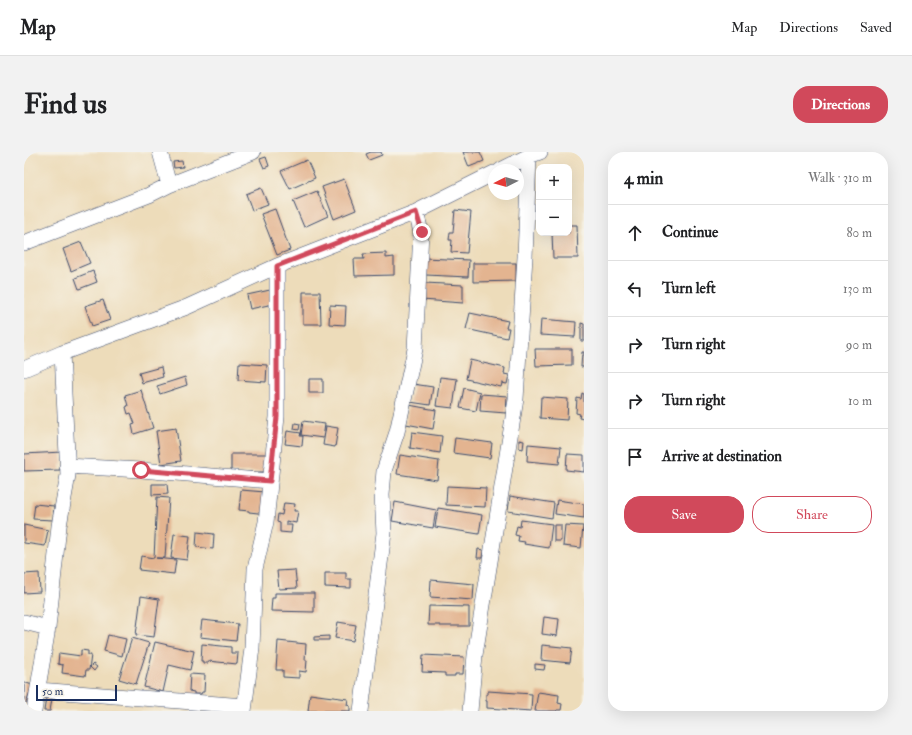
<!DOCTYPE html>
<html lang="en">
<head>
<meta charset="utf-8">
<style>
	:root { --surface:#fff; --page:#f2f2f2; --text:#202124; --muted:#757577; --line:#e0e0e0; --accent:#d1495b }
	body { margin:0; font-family:"IM FELL Double Pica",serif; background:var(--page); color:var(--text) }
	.controls { position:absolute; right:12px; top:12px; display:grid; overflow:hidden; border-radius:8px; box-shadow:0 4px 16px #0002 }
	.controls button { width:36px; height:36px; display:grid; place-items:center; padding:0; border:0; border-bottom:1px solid var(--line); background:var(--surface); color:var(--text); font:20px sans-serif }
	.compass { position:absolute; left:464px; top:12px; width:36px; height:36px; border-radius:50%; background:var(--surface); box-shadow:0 4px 16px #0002; rotate:264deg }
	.scale { position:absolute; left:12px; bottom:10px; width:81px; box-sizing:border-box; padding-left:4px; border:2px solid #1b2f5e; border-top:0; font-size:11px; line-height:14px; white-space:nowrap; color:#1b2f5e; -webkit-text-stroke:3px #f7f3e8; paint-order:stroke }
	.stop { position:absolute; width:12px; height:12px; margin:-9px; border:3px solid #d1495b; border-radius:50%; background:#fff }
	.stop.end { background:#d1495b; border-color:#fff; box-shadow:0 1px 4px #0008 }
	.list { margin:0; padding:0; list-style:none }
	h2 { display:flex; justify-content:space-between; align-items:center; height:52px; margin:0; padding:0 16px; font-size:17px }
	h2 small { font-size:13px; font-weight:400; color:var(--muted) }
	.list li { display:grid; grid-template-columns:26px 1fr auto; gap:12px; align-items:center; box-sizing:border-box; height:56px; padding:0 16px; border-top:1px solid var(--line) }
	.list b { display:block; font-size:15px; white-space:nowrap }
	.list em { font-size:13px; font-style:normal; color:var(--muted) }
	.actions { display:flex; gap:8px; padding:12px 16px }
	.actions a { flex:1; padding:9px 0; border:1px solid var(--accent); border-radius:16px; text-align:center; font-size:14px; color:var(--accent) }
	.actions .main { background:var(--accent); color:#fff }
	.icon { flex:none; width:22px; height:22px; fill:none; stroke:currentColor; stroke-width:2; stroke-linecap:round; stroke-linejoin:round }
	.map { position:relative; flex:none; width:560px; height:559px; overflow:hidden; border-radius:16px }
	header { display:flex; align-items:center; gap:24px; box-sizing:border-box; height:56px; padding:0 20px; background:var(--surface); border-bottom:1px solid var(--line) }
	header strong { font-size:19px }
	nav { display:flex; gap:22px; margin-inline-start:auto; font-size:14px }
	.intro { display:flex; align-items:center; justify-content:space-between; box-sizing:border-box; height:96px; padding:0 24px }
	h1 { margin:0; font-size:28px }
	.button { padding:10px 18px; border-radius:16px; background:var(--accent); color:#fff; font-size:14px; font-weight:700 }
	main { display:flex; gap:24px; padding:0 24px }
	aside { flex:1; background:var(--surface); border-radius:16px; box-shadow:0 4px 16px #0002 }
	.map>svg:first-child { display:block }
	.building { fill:#e3b490 }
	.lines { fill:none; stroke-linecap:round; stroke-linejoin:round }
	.minor-casing { stroke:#3a496c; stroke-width:16 }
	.minor { stroke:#fff; stroke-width:15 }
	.route { stroke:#d1495b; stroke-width:5 }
</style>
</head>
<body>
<header>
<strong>Map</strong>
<nav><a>Map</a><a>Directions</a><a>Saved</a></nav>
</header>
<div class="intro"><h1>Find us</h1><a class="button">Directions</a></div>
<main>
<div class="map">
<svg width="560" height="559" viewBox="0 0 560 559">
	<rect width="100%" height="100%" fill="#f7f3e8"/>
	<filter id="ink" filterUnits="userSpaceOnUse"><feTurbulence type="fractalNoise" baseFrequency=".025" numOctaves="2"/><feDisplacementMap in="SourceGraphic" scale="8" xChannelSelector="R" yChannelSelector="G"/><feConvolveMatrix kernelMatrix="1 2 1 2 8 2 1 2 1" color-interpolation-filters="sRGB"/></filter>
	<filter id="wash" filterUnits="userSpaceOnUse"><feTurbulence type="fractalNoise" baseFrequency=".012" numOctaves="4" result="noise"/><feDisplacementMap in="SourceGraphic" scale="16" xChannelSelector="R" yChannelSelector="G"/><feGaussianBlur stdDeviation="0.9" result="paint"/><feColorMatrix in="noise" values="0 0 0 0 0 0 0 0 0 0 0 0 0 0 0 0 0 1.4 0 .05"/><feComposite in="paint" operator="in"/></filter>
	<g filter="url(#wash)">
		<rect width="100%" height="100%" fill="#eddcba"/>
		<g id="blocks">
			<path class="building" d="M347 0H357L358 3 345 8 342 2Z
				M439 0H456L460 9 445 15Z
				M242 5 245 14 240 16 236 7Z
				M283 8 291 26 266 37 257 19Z
				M158 9 159 15 150 16 149 10Z
				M320 27 332 58 310 67 298 35Z
				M237 36 244 52 228 58 222 42Z
				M293 39 304 64 280 75 269 49Z
				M251 57 266 98 253 103 237 62Z
				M431 58 447 60 443 101 427 100 428 88H425L426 80H429Z
				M545 73H553L554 106H529L528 81H545Z
				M57 90 66 111 47 119 39 97Z
				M362 101V106L370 105V123L331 124 330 107H340L339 102Z
				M400 106 445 108 444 125 402 123Z
				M449 111H492V129L449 130Z
				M69 119 73 130 55 137 51 126Z
				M401 131 439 133V151L398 148Z
				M246 138 249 152 226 157 223 143Z
				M279 140H296L297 172H279Z
				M79 148 86 168 68 174 61 154Z
				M306 153 322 154 321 173 305 172Z
				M446 161 484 169 482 176H485L483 186 442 177Z
				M517 167 552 170 551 185 516 183Z
				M557 171 560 172V189H557Z
				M511 197H548V213L512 214Z
				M558 200H560V215H557Z
				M446 208 481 216 480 222 485 223 483 232 478 231 477 235 442 227Z
				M215 211 243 213 242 230 214 228Z
				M137 215 139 225 118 231 115 221Z
				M161 225 163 233 136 242 133 234Z
				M416 225 433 227 429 256 412 254Z
				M285 227H299V241H285Z
				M389 232 409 235 406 253 386 250Z
				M440 236 456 240 452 259 436 256Z
				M117 238 129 276 110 282 108 273 111 272 107 261 104 262 102 255 104 254 101 243Z
				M558 241 560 242V267L555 266 556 262 552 261 553 246 557 247Z
				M457 242 483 244 482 261 456 259Z
				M517 245 544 247 543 268 516 266Z
				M385 253 412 258 409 277 382 272Z
				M279 269 301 272 299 286 277 283Z
				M271 271 276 272 275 278 270 277Z
				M302 274 314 276 311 295 299 293Z
				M152 276 157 309 137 312 132 279Z
				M263 279 277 281 276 284H279L278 294 261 292Z
				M388 280 418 284 416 301 386 296Z
				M431 286 468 291 466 306 429 301Z
				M495 288 500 289 499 297 495 296Z
				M504 292 537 295 535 312 503 309Z
				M38 300V312H36V318L0 319V302Z
				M207 302H246V320H207Z
				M543 302 560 303V320L542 318Z
				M376 303 415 309 413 328 373 322Z
				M128 332H143L144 342 128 343Z
				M423 334 462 336 461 355 422 353Z
				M217 338 241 340 243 362 225 360V359L215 358Z
				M486 344 530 351 528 366 484 359Z
				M133 345 145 346 141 406H132L152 408 150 422 115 418 117 404 130 406Z
				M533 348 560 352V366L531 362Z
				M371 350 412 358 409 376 368 369Z
				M260 351 271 352 270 359H274L272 371 262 369V373H268L267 381 256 380V371L253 370 254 362 258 363Z
				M11 352 30 354 29 368 9 367Z
				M414 356 458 363 455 382 411 375Z
				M497 368 528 372 525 396 500 392 501 390 494 389 495 384 491 383 493 374 496 375Z
				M0 373 24 378 21 394 0 391Z
				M530 373H537V389H530Z
				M541 373 559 374 557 396 539 394Z
				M173 380 190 382 189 397 172 395Z
				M150 382 166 384 163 408 147 406Z
				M454 397 459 398 458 406H453Z
				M271 418 273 436 255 437 253 419Z
				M15 421 16 440 0 441V422Z
				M301 421H322V427H327V436L301 435Z
				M407 428 450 432 449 448 406 445Z
				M251 441H290V460L247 459 248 446H251Z
				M117 444 135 447 130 485 112 483Z
				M405 454 445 455V474H416V473H404Z
				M520 465 535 467 533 484 518 482Z
				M178 468 214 472 212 489 176 485Z
				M314 470 332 473 329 489 311 486Z
				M84 483 102 487 98 504 80 499Z
				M305 484V488H290V485Z
				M108 486 125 491 112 532 95 527Z
				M254 489 282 492 281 508H283L282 520 275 519V526L259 525V518H252Z
				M131 490 170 499 166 518 145 513 139 540 120 535Z
				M178 492 207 495V501H214L213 512 184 509V511H179V509H177Z
				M518 493 548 496 546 511 517 508Z
				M57 498 64 499V503H67L65 518H62L61 524 38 521 39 513 34 512 35 501 57 504Z
				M399 503 440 505 439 522H431V524H421V521L398 520Z
				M69 512 73 515 70 519 66 515Z
				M511 512 521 513 520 518 511 517Z
				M166 522 181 523 180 540H178L177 542H170V540L165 539Z
				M0 530 8 533 2 551 0 550Z
				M464 539 508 542 507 559 463 556V549H462V542H464Z
				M514 540 535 543 534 551 538 552 537 558H533L532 559H511Z
				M286 542 324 547 323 553 326 554V559H284Z
				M22 546 28 547 26 559H20Z"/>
		</g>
	</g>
	<g filter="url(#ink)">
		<use href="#blocks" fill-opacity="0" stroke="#3a496c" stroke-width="1"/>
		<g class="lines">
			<g class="minor-casing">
				<path id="minor" d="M136 0 145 33
					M477 18 505 4 516 0
					M0 91 125 43 145 33 229 0
					M0 217 38 201 163 155 253 114 392 60 470 21
					M43 314 117 318 246 329
					M0 470 24 476
					M14 538 220 554
					M10 559 24 476 35 374 44 323 38 201
					M220 559 228 496 231 417 242 370 253 265V114
					M337 559 360 381 358 342 360 319 373 280 391 197 397 80 392 60
					M446 559 451 503 492 247 501 105 505 4"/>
			</g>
			<use href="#minor" class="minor"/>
		</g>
	</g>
	<g class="lines" filter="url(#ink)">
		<path class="route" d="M117 318 246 329 253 265V114L392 60 398 80"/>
	</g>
</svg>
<div class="controls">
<button>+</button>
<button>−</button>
</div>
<svg class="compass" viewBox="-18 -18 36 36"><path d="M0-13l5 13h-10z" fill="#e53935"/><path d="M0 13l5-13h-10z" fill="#757577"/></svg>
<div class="scale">50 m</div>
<div class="stop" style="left:117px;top:318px"></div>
<div class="stop end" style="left:398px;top:80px"></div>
</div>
<aside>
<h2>4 min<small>Walk · 310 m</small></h2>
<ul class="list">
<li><svg class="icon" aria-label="ahead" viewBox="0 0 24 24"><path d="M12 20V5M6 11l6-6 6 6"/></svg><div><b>Continue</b></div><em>80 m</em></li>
<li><svg class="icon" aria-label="left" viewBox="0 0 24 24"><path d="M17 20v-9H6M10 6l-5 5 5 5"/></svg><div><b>Turn left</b></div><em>130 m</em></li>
<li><svg class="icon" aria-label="right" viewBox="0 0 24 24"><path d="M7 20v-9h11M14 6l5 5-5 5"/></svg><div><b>Turn right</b></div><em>90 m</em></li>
<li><svg class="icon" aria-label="right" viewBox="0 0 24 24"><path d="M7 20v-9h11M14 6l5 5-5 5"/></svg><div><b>Turn right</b></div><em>10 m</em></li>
<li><svg class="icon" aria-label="arrive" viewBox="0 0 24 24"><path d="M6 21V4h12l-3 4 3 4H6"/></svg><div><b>Arrive at destination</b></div></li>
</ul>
<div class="actions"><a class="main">Save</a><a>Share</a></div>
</aside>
</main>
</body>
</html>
